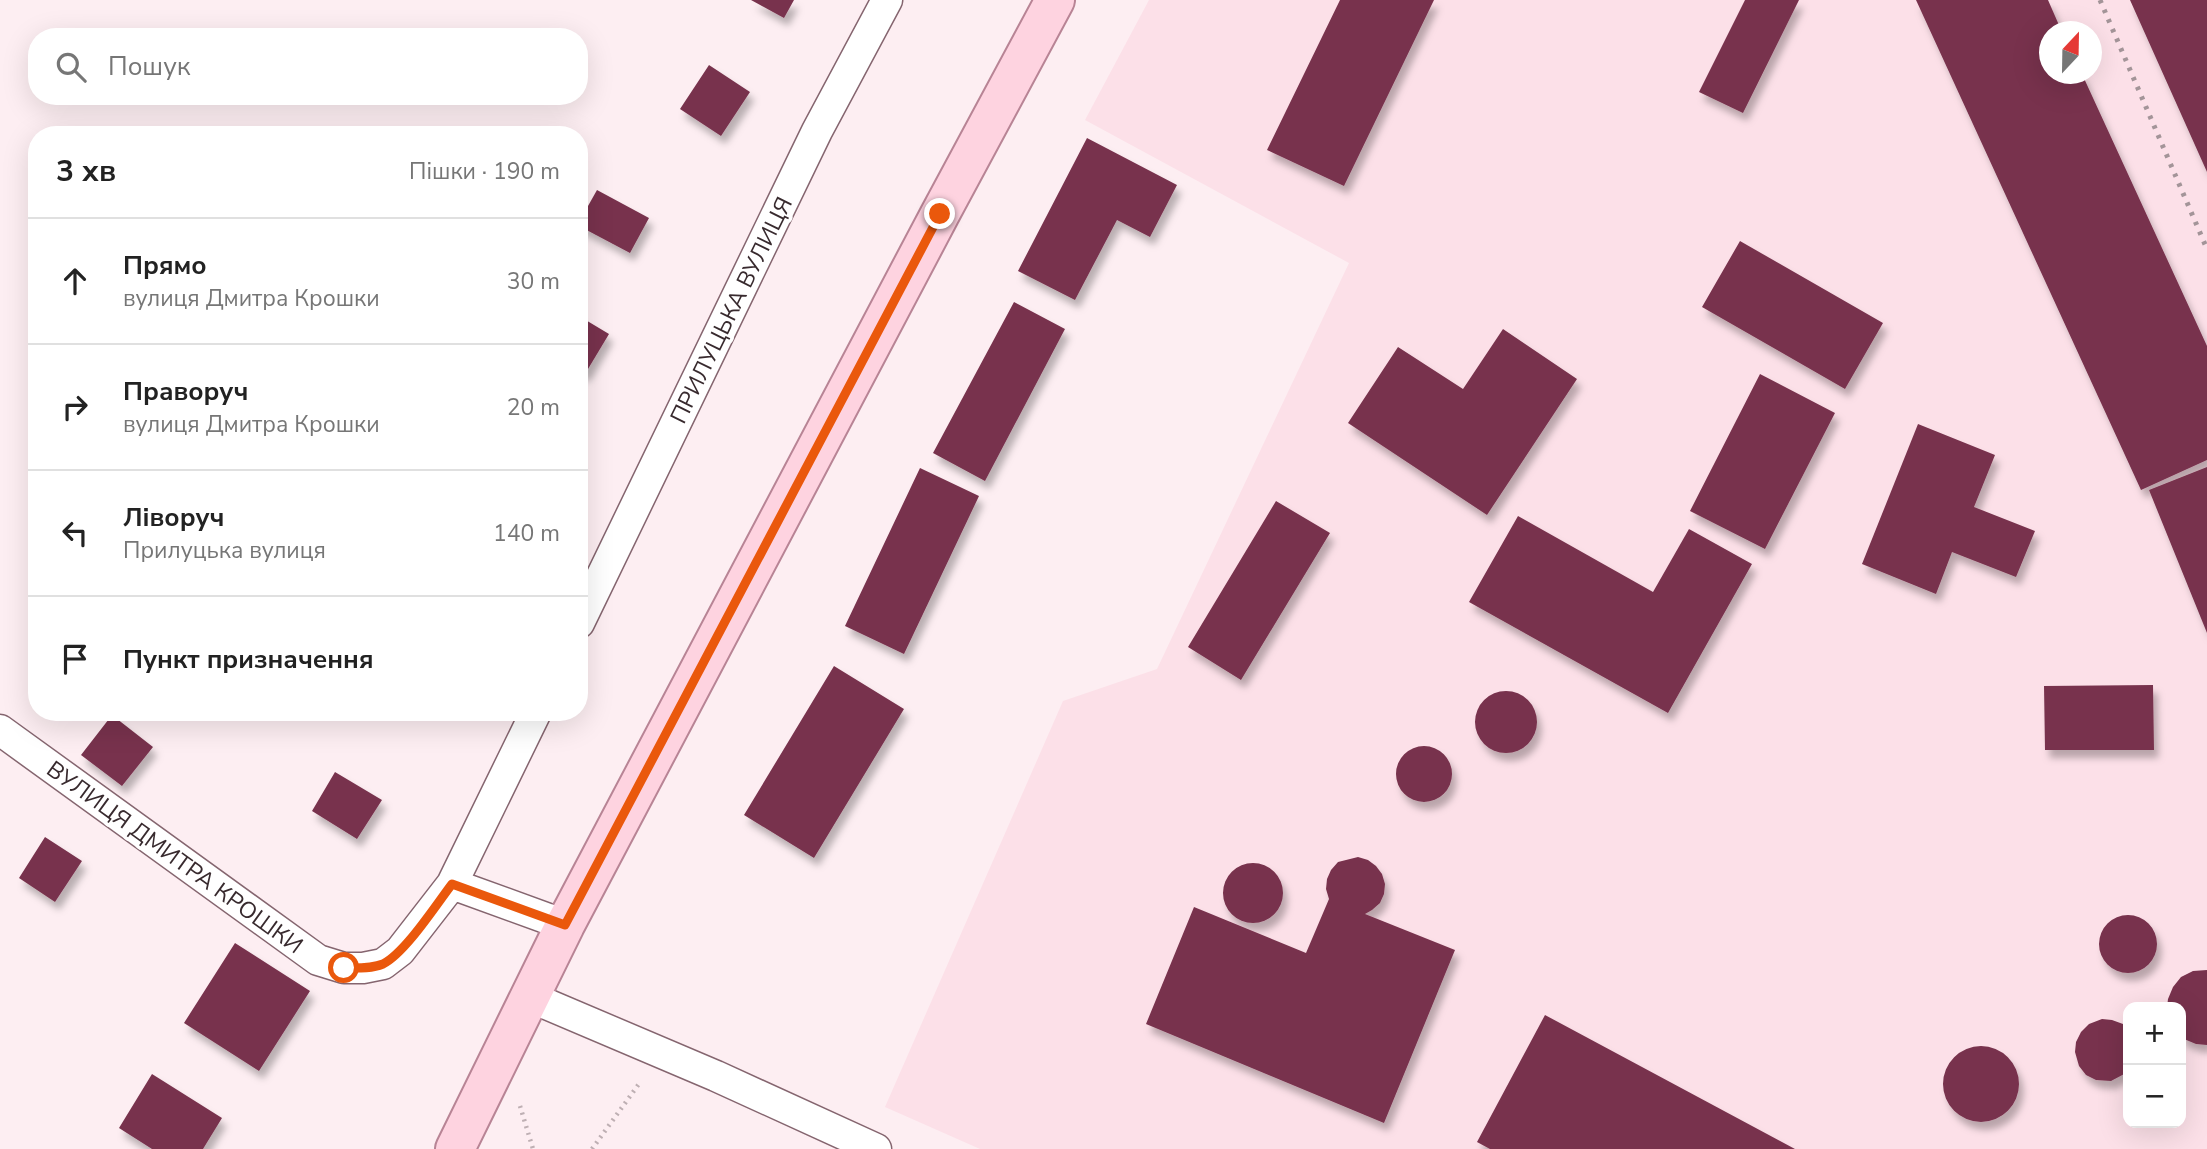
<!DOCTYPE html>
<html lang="uk">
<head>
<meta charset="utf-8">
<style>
	:root { --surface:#fff; --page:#f6f6f6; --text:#222; --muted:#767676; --line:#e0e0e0 }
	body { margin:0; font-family:"Nunito Sans",sans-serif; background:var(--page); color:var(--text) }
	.controls { position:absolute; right:21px; bottom:21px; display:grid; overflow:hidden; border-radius:14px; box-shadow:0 7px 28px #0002 }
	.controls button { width:63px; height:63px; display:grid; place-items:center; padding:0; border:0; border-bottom:2px solid var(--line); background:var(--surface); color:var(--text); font:35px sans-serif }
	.compass { position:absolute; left:2039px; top:21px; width:63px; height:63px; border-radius:50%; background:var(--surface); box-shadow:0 7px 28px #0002; rotate:22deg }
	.stop { position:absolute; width:21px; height:21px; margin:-16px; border:5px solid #ea580c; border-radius:50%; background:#fff }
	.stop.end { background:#ea580c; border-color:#fff; box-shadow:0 2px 7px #0008 }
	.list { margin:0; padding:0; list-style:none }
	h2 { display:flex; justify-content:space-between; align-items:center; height:91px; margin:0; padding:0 28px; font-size:30px }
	h2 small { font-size:23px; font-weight:400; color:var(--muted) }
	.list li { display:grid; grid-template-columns:46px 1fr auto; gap:21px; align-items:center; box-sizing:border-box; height:126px; padding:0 28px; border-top:2px solid var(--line) }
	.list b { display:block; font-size:26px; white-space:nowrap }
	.list p { margin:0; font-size:23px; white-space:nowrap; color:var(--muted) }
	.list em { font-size:23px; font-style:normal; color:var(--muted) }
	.icon { flex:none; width:38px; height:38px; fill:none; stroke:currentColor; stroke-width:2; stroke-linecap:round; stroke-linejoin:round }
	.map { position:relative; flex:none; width:2207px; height:1149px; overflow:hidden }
	.search { position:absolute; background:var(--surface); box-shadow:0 7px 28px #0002; left:28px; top:28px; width:560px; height:77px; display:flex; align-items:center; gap:18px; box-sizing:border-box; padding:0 24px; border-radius:28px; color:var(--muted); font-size:26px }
	.panel { position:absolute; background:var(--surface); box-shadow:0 7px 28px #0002; left:28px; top:126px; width:560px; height:595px; border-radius:28px }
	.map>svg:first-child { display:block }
	.built { fill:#fce0e8; fill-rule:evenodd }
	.building { fill:#78334d; filter:url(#shadow) }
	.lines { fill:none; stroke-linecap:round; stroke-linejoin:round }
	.minor-casing { stroke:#85656f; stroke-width:33 }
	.primary-casing { stroke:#b88495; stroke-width:42 }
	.path { stroke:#beafb3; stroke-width:4.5; stroke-dasharray:2 5; stroke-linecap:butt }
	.minor { stroke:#fff; stroke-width:30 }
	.primary { stroke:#fed3e0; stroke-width:38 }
	.rail { stroke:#a39498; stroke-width:5; stroke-dasharray:3.5 7; stroke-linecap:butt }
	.route { stroke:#ea580c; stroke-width:9 }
	.labels { text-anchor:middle; stroke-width:7; stroke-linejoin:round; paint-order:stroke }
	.street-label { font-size:23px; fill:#382a2e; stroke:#fff }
</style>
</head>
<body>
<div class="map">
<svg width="2207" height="1149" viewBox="0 0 2207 1149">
	<defs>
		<filter id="shadow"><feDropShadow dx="4.5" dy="8" stdDeviation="3.5" flood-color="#0004"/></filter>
	</defs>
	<rect width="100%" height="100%" fill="#fdeef2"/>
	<path class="built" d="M1149 0H2207V1149H980L885 1107 1063 701 1157 669 1349 263 1085 120ZM2050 32H2092V74H2050ZM2128 1007H2181V1123H2128Z"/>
	<path class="building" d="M751 0H794L784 18Z
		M1340 0H1434L1344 186 1267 150Z
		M1745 0H1799L1743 113 1699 92Z
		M1916 0H2048L2062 32H2050V74H2082L2207 346V460L2141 490Z
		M2130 0H2207V172Z
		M709 65 750 92 721 136 680 109Z
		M1087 138 1177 185 1150 237 1117 220 1075 300 1018 271Z
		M597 190 649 218 630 253 579 226V222Z
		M1740 241 1883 323 1845 389 1702 307Z
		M1014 302 1065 329 985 481 933 453Z
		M579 316 609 334 585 374 579 371Z
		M1503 329 1577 379 1487 515 1348 423 1398 347 1463 389Z
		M1760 374 1835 413 1765 549 1690 511Z
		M1918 424 1995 455 1974 507 2035 531 2016 577 1952 552 1936 594 1862 564Z
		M2207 467V633L2149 490Z
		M920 468 979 496 904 654 845 626Z
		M1276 501 1330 533 1241 680 1188 647Z
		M1518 516 1653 592 1689 529 1752 564 1668 713 1469 602Z
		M834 666 904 709 814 858 744 815Z
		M2153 685 2154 750H2045L2044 686Z
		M1475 722a31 31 0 1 1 62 0a31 31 0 1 1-62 0Z
		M112 715 153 747 122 786 81 755Z
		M1396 774a28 28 0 1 1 56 0a28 28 0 1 1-56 0Z
		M335 772 382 800 357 839 312 811Z
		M45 837 82 861 55 902 19 878Z
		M1358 857 1368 860 1376 866 1382 874 1385 884 1384 894 1380 903 1372 910 1365 914 1455 950 1384 1123 1146 1024 1194 907 1306 953 1329 899 1326 889 1327 879 1331 870 1338 862Z
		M1223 893a30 30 0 1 1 60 0a30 30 0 1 1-60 0Z
		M2099 944a29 29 0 1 1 58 0a29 29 0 1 1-58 0Z
		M235 943 310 991 259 1071 184 1023Z
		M2207 970V1045L2196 1044 2184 1039 2181 1036V1007H2167L2168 999 2173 987 2181 977 2193 971Z
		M1545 1015 1795 1149H1490L1477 1142Z
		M2102 1019 2112 1020 2123 1024 2128 1029V1072L2111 1081 2096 1080 2086 1075 2079 1066 2075 1052 2076 1042 2081 1032 2089 1024Z
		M1943 1084a38 38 0 1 1 76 0a38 38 0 1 1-76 0Z
		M152 1074 222 1118 203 1149H152L119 1128Z"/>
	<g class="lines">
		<g class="minor-casing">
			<path id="minor" d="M579 623 817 131 887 0
				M0 730 318 960 344 968H363L383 964 400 951 452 884 565 925
				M452 884 536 712
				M530 997 716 1076 876 1149"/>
		</g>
		<g class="primary-casing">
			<path id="primary" d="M455 1149 565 925 940 214 1055 0"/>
		</g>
		<path class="path" d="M520 1106 533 1149
			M592 1149 641 1081"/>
		<use href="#minor" class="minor"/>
		<use href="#primary" class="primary"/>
		<path class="rail" d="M2100 0 2207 249"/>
	</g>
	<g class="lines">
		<path class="route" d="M344 968C356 968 371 969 383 964 405 953 436 905 452 884L565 925 940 214"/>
	</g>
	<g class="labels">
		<g class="street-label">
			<text transform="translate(731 310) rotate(-64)" y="8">ПРИЛУЦЬКА ВУЛИЦЯ</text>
			<text transform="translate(175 857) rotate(36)" y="8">ВУЛИЦЯ ДМИТРА КРОШКИ</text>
		</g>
	</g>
</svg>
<div class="controls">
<button>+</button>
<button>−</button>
</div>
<svg class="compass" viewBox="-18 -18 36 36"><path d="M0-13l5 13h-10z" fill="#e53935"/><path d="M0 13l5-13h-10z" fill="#767676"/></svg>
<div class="stop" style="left:344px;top:968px"></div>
<div class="stop end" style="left:940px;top:214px"></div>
<div class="search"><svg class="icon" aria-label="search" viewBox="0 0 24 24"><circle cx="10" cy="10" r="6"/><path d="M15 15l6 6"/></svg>Пошук</div>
<section class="panel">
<h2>3 хв<small>Пішки · 190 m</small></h2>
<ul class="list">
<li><svg class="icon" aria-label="ahead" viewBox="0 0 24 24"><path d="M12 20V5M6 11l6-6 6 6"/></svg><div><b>Прямо</b><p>вулиця Дмитра Крошки</p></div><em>30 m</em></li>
<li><svg class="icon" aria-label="right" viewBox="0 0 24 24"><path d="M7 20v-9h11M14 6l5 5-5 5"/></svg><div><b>Праворуч</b><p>вулиця Дмитра Крошки</p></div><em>20 m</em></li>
<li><svg class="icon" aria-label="left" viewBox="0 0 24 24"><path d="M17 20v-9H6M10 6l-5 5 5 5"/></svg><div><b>Ліворуч</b><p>Прилуцька вулиця</p></div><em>140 m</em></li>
<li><svg class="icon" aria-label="arrive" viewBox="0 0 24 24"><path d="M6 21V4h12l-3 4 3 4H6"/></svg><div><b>Пункт призначення</b></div></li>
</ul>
</section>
</div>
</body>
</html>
